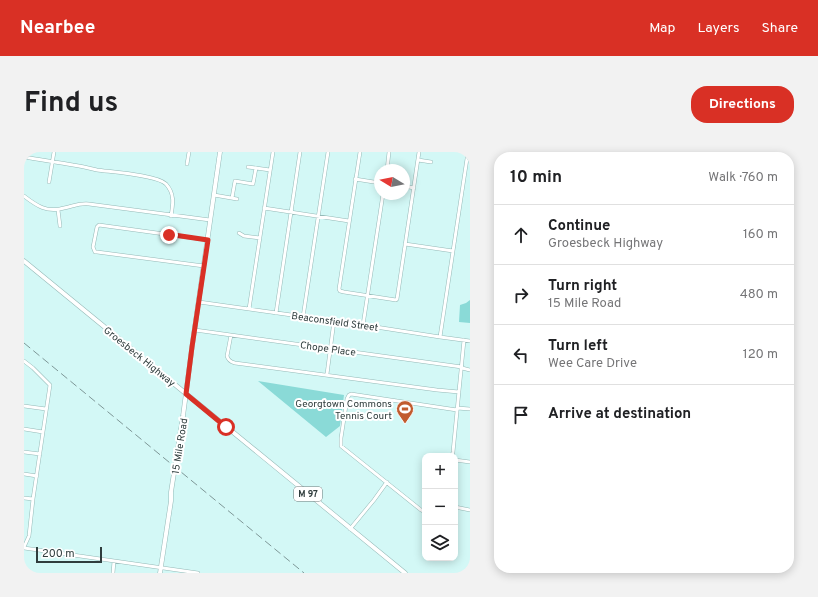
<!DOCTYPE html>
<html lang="en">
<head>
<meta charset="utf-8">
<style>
	:root { --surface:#fff; --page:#f2f2f2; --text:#202124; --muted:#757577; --line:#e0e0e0; --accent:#d93025 }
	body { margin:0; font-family:Overpass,sans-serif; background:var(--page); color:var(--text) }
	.controls { position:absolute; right:12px; bottom:12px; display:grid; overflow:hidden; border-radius:8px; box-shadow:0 2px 10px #0003 }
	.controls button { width:36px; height:36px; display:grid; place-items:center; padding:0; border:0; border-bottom:1px solid var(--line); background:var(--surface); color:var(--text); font:20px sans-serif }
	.compass { position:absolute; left:350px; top:12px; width:36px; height:36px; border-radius:50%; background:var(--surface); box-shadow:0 2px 10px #0003; rotate:280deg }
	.scale { position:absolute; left:12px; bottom:10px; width:66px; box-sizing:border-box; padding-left:4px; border:2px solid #2f3d3d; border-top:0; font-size:11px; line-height:14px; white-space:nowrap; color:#2f3d3d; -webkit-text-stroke:3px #fff; paint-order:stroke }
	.stop { position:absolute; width:12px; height:12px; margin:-9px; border:3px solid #d93025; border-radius:50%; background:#fff }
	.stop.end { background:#d93025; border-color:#fff; box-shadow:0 1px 4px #0008 }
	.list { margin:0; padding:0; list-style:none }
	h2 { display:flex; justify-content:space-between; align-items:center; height:52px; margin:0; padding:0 16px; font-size:17px }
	h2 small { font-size:13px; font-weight:400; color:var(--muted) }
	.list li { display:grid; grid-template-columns:26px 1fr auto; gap:12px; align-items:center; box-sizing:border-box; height:60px; padding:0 16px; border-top:1px solid var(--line) }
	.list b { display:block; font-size:15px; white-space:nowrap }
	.list p { margin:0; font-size:13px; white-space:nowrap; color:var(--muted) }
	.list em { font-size:13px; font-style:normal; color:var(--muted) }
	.icon { flex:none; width:22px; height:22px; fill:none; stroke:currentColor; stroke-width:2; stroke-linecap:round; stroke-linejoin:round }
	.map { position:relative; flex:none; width:446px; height:421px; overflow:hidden; border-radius:16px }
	header { display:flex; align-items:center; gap:24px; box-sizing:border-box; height:56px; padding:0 20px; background:var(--accent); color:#fff }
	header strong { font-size:19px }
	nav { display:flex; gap:22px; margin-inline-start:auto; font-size:14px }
	.intro { display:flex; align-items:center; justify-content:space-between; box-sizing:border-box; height:96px; padding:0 24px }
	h1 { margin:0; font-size:28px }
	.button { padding:10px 18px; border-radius:16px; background:var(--accent); color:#fff; font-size:14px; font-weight:700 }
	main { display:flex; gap:24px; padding:0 24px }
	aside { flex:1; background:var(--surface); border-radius:16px; box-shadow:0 2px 10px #0003 }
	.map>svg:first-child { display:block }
	.green { fill:#8adad7 }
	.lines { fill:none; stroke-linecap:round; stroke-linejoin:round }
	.minor-casing { stroke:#95b9b7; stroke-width:4 }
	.major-casing { stroke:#95b9b7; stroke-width:5 }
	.minor { stroke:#fff; stroke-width:3 }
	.major { stroke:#fff; stroke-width:4 }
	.rail { stroke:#7e9797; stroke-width:1; stroke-dasharray:8 4; stroke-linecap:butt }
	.route { stroke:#d93025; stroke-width:5 }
	.labels { text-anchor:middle; stroke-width:4; stroke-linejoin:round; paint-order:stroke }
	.shield { fill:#fff; stroke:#6d7777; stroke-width:1 }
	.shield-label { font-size:9px; font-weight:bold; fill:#2f3d3d }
	.street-label { font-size:10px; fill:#2f3d3d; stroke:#fff }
	.poi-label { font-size:10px; fill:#2f3d3d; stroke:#fff; text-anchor:end }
</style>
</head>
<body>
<header>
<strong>Nearbee</strong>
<nav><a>Map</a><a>Layers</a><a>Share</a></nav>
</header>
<div class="intro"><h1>Find us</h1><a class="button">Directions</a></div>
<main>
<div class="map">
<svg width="446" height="421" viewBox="0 0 446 421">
	<rect width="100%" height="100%" fill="#d3f8f6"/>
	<path class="green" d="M446 148V171L435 170 436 153 442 151Z
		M234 229 320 243 316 274 302 285Z"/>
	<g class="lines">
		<g class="minor-casing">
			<path id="minor" d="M336 0 315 137 316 139 320 140 372 148 373 147 395 0
				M0 5C16 8 33 10 49 13 57 14 65 16 73 18 87 20 133 23 142 32 151 42 149 52 147 64
				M394 8 407 10
				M163 12 165 0
				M224 15 246 18
				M363 18 365 0
				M331 27 356 31
				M25 30 30 0
				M380 34 390 36
				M190 43 213 47
				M0 44C13 54 23 61 40 56 50 54 55 51 65 52L186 68
				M208 46 211 29 229 32 232 16
				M240 56 325 69
				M34 58 36 74
				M215 81 220 84 236 86
				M381 92 429 99
				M180 114 73 100H71L69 95 73 75 75 73 184 88
				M175 150 339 173 416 185 446 189
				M225 157 249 0
				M252 161 276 0
				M279 165 304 0
				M339 173 359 42
				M171 178 438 215
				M207 183 203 204C204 208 207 210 211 211L413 238 435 240
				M416 185 444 0
				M0 209 9 216 26 233 9 347 5 384 0 395
				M438 216 446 218
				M303 222 310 169
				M0 254 22 257
				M433 256 446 257
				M0 277 19 280
				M0 300 16 302
				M428 304 429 300 440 188
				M431 308 446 310
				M0 322 13 324
				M0 346 9 347
				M431 355 446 358
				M401 360 397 358 317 294V286L323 247 325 243 327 242 433 258
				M326 377 350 348 363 330
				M0 396 174 421
				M89 421 90 409"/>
		</g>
		<g class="major-casing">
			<path id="major" d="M0 109 381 421
				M136 421 147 349V340L159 264 168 195 196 0"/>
		</g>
		<use href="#minor" class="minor"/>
		<use href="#major" class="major"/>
		<path class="rail" d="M0 191 280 421"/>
	</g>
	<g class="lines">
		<path class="route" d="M145 83H150L184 88 168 195 162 242 202 275"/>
	</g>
	<defs>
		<g id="stadium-pin" transform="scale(0.9)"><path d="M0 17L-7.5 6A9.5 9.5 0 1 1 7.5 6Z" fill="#c15b2e" stroke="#fff"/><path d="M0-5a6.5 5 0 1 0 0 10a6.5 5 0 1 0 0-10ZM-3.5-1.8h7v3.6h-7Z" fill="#fff"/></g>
	</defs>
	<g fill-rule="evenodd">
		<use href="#stadium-pin" x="381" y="257"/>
	</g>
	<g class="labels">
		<rect class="shield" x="270" y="335" width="28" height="14" rx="3"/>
		<g class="shield-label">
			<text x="284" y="345">M 97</text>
		</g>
		<g class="street-label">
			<text transform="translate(311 169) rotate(8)" y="4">Beaconsfield Street</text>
			<text transform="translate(304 196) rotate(8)" y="4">Chope Place</text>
			<text transform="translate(116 204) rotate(39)" y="4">Groesbeck Highway</text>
			<text transform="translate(155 294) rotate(-81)" y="4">15 Mile Road</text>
		</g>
		<g class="poi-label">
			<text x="368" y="255">Georgtown Commons<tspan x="368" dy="12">Tennis Court</tspan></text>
		</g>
	</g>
</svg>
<div class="controls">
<button>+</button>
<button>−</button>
<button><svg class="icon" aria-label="layers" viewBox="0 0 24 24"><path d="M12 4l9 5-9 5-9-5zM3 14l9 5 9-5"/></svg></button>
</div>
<svg class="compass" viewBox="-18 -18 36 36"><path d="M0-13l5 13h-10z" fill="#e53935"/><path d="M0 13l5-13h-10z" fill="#757577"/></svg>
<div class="scale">200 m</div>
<div class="stop" style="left:202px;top:275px"></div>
<div class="stop end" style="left:145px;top:83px"></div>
</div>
<aside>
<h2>10 min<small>Walk · 760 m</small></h2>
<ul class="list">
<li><svg class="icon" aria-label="ahead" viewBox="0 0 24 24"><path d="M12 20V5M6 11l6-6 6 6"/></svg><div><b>Continue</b><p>Groesbeck Highway</p></div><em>160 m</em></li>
<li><svg class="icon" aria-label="right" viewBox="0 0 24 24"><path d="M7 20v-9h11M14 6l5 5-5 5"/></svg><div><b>Turn right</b><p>15 Mile Road</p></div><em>480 m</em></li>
<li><svg class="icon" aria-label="left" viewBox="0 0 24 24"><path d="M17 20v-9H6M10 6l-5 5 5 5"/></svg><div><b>Turn left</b><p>Wee Care Drive</p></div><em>120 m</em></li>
<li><svg class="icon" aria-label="arrive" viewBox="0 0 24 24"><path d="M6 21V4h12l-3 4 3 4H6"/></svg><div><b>Arrive at destination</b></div></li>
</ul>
</aside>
</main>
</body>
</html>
